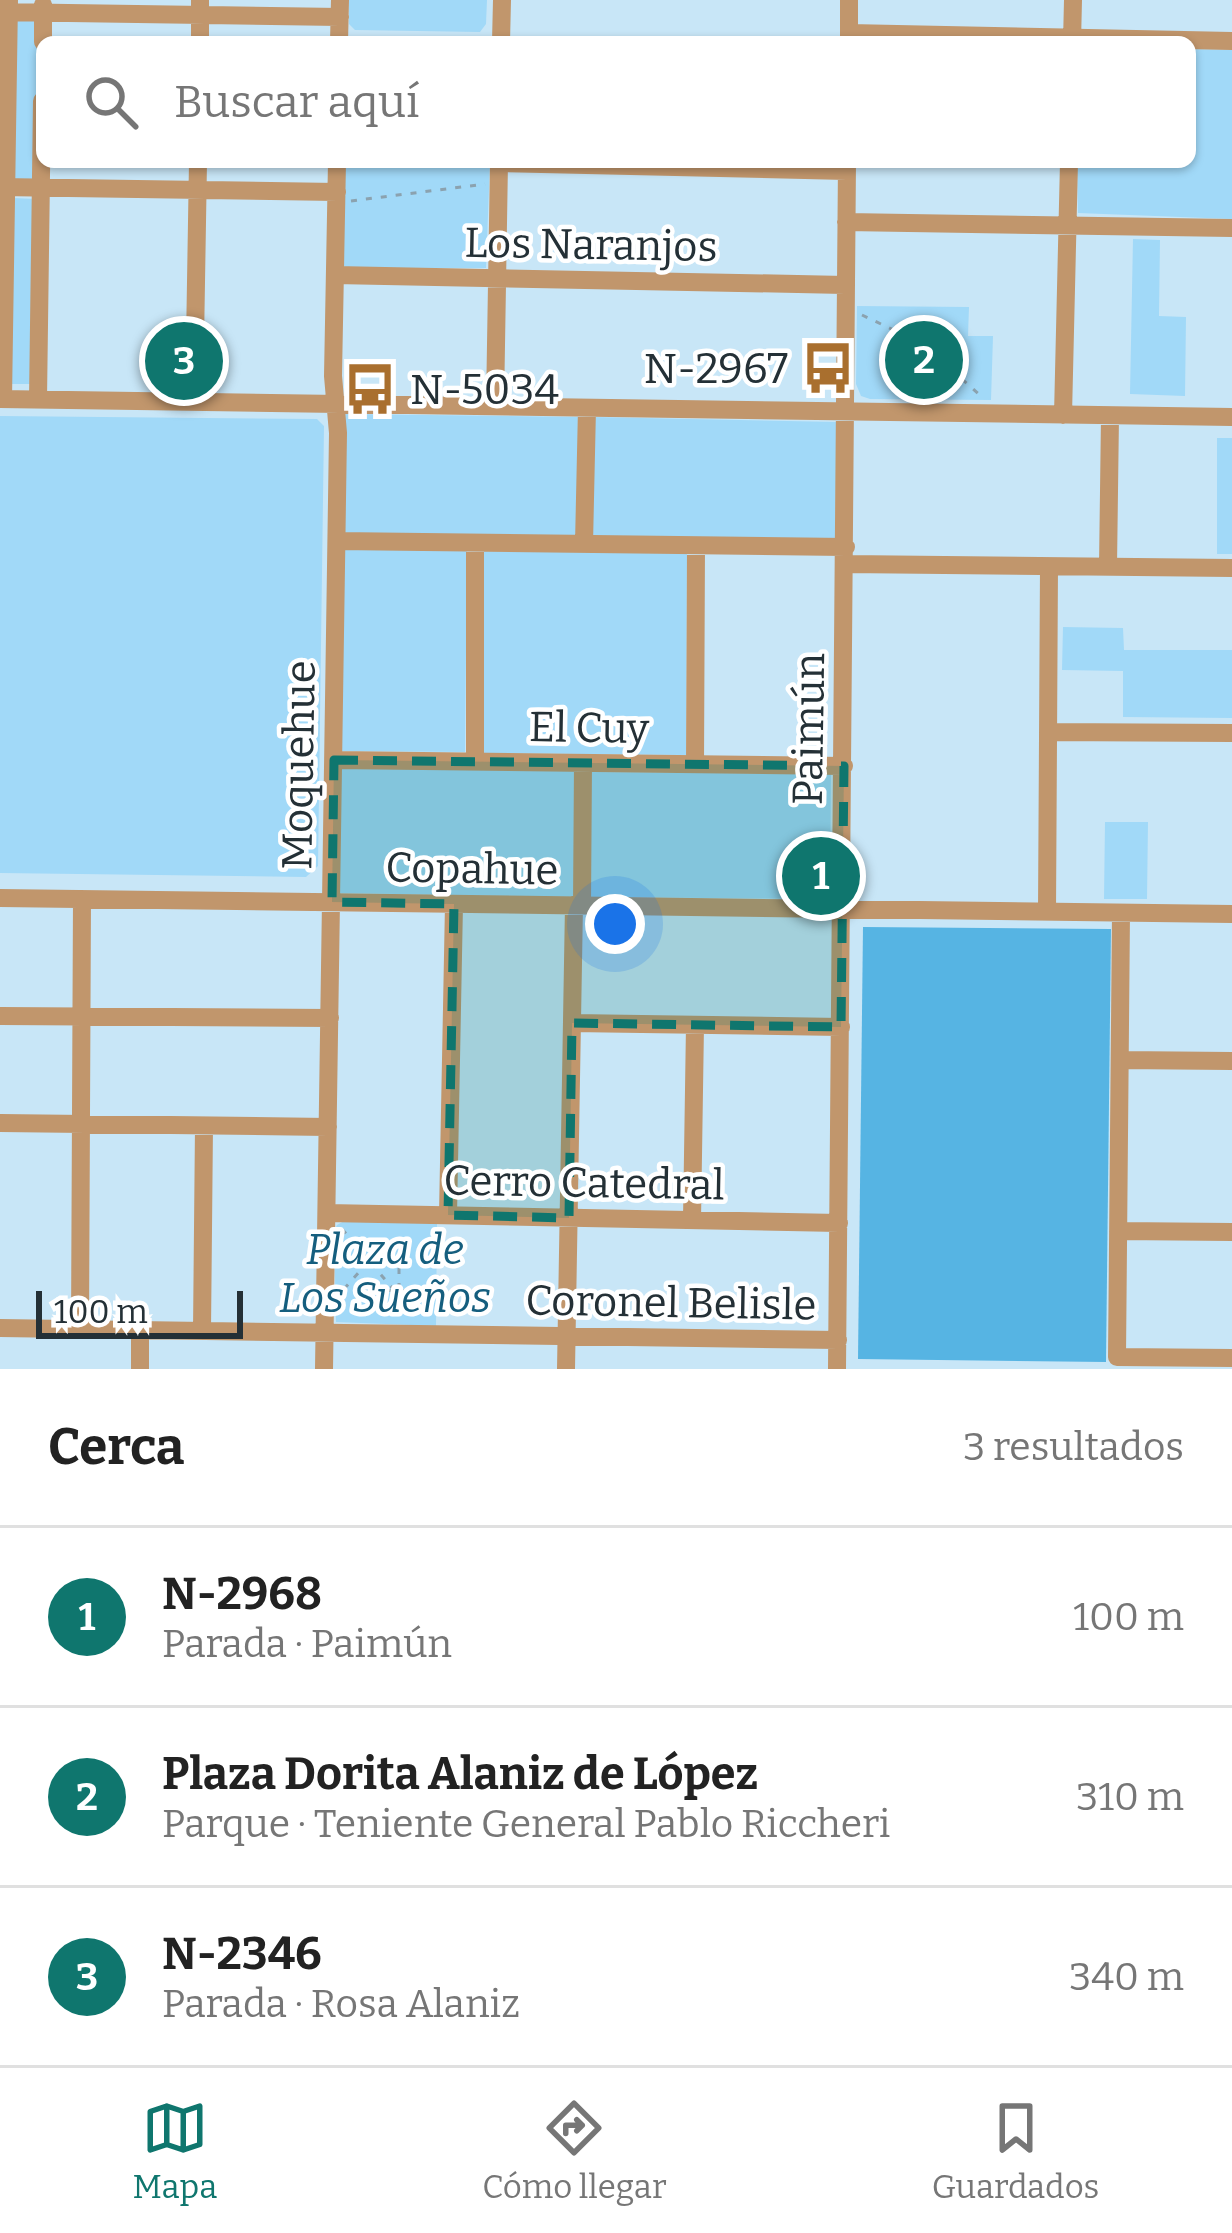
<!DOCTYPE html>
<html lang="es">
<head>
<meta charset="utf-8">
<style>
	:root { --surface:#fff; --page:#f6f6f6; --text:#222; --muted:#767676; --line:#e0e0e0; --accent:#0f766e }
	body { margin:0; font-family:Bitter,serif; background:var(--page); color:var(--text) }
	.scale { position:absolute; left:36px; bottom:30px; width:207px; box-sizing:border-box; padding-left:12px; border:6px solid #243036; border-top:0; font-size:33px; line-height:42px; white-space:nowrap; color:#243036; -webkit-text-stroke:9px #fff; paint-order:stroke }
	.you { position:absolute; left:615px; top:924px; width:42px; height:42px; margin:-30px; border:9px solid #fff; border-radius:50%; background:#1a73e8; box-shadow:0 0 0 18px #1a73e833 }
	.badge { display:grid; place-items:center; width:78px; height:78px; border-radius:50%; background:var(--accent); color:#fff; font-size:39px; font-weight:700 }
	.pin { position:absolute; translate:-50% -50%; border:6px solid #fff; box-shadow:0 3px 12px #0006 }
	.list { margin:0; padding:0; list-style:none }
	h2 { display:flex; justify-content:space-between; align-items:center; height:156px; margin:0; padding:0 48px; font-size:51px }
	h2 small { font-size:39px; font-weight:400; color:var(--muted) }
	.list li { display:grid; grid-template-columns:78px 1fr auto; gap:36px; align-items:center; box-sizing:border-box; height:180px; padding:0 48px; border-top:3px solid var(--line) }
	.list b { display:block; font-size:45px; white-space:nowrap }
	.list p { margin:0; font-size:39px; white-space:nowrap; color:var(--muted) }
	.list em { font-size:39px; font-style:normal; color:var(--muted) }
	.icon { flex:none; width:66px; height:66px; fill:none; stroke:currentColor; stroke-width:2; stroke-linecap:round; stroke-linejoin:round }
	.map { position:relative; flex:none; width:1232px; height:1369px; overflow:hidden }
	.search { position:absolute; background:var(--surface); box-shadow:0 3px 9px #0004; left:36px; right:36px; top:36px; height:132px; display:flex; align-items:center; gap:30px; box-sizing:border-box; padding:0 42px; border-radius:18px; color:var(--muted); font-size:45px }
	.sheet { height:696px; background:var(--surface) }
	nav { display:flex; justify-content:space-around; align-items:center; box-sizing:border-box; height:168px; border-top:3px solid var(--line); background:var(--surface); font-size:33px; color:var(--muted) }
	nav a { display:grid; justify-items:center; gap:6px }
	nav .on { color:var(--accent) }
	.map>svg:first-child { display:block }
	.green { fill:#a1d9f8 }
	.forest { fill:#56b4e3 }
	.lines { fill:none; stroke-linecap:round; stroke-linejoin:round }
	.path { stroke:#8ba2af; stroke-width:3; stroke-dasharray:6 9; stroke-linecap:butt }
	.minor { stroke:#c1966c; stroke-width:18 }
	.marked { fill:#0f766e; fill-opacity:0.2; stroke:#0f766e; stroke-width:9; stroke-dasharray:24 15; stroke-linejoin:round }
	.labels { text-anchor:middle; stroke-width:9; stroke-linejoin:round; paint-order:stroke }
	.street-label { font-size:42px; fill:#243036; stroke:#fff }
	.poi-label { font-size:42px; fill:#243036; stroke:#fff; text-anchor:end }
	.park-label { font-size:42px; font-style:italic; fill:#155e7e; stroke:#fff }
</style>
</head>
<body>
<div class="map">
<svg width="1232" height="1369" viewBox="0 0 1232 1369">
	<rect width="100%" height="100%" fill="#c8e6f7"/>
	<path class="green" d="M349 0H487L486 24 480 32 355 30 349 24Z
		M16 18 38 19 35 181 13 180Z
		M1190 49 1232 50V219L1078 213 1077 162H1190Z
		M341 162H490L486 268H346L341 263Z
		M13 198 36 199 31 384H9Z
		M1133 239 1160 240 1159 316 1186 317 1185 396 1130 394Z
		M857 306 969 307 968 336H993L991 400 870 399 861 396 856 384Z
		M344 414 580 417 579 536 343 534Z
		M0 416 317 419 324 426 318 866 306 877 0 873Z
		M592 417 837 422 835 541 590 536Z
		M1217 438H1232V554H1217Z
		M342 549H467L465 752 341 751Z
		M484 551 687 552 686 755 482 753Z
		M1063 627 1123 628 1124 650H1232V718L1123 717V671L1062 670Z
		M341 767 577 771 575 897 339 893Z
		M590 772 831 774 830 899 589 897Z
		M1105 822H1148L1147 899H1104Z
		M344 1221 437 1222 436 1326 336 1322 334 1232 337 1225Z"/>
	<path class="forest" d="M863 927 1111 929 1106 1362 858 1359Z"/>
	<g class="lines">
		<path class="path" d="M351 201 485 184
			M862 315 923 344 981 396
			M342 1229 394 1290
			M344 1289 369 1261
			M399 1289V1232
			M340 1290 434 1291"/>
		<path class="minor" d="M0 12 340 17
			M849 33 1232 41
			M43 42V5
			M200 42V0
			M339 42 340 0
			M501 42 502 0
			M849 42V0
			M1072 42 1073 0
			M499 163 847 171
			M0 187 337 192
			M846 222 1232 228
			M335 275 845 285
			M0 399 1232 417
			M3 399 9 0
			M38 400 42 101
			M194 402 198 162
			M495 406 499 162
			M1063 415 1069 162
			M337 541 846 547
			M584 544 587 408
			M846 564 1232 568
			M1108 567 1110 416
			M1048 732 1232 733
			M334 760 844 766
			M475 762V543
			M695 764 696 546
			M0 898 1232 914
			M582 905 583 763
			M1047 912 1049 567
			M1121 913 1117 1357 1232 1358
			M0 1016 330 1018
			M572 1023 841 1027
			M1120 1060 1232 1061
			M0 1123 328 1127
			M327 1213 839 1223
			M448 1215 454 904
			M692 1220 695 1025
			M1118 1231 1232 1232
			M0 1328 838 1340
			M80 1329 82 899
			M202 1331 204 1126
			M140 1369V1330
			M324 1369 338 433 333 376 337 162
			M566 1369 574 905
			M837 1369 847 162"/>
	</g>
	<path class="marked" d="M334 760 844 766 841 1027 572 1023 569 1218 448 1215 454 904 332 902Z"/>
	<defs>
		<g id="bus-bare" transform="scale(4.14)"><path d="M-5-6H5V4H4V6H2V4H-2V6H-4V4H-5ZM-3.5-4V0h7V-4ZM-3.5 1.2v1.5H-2V1.2ZM2 1.2v1.5H3.5V1.2Z" fill="#a96f2e" stroke="#fff" stroke-width="2.5" paint-order="stroke"/></g>
	</defs>
	<g fill-rule="evenodd">
		<use href="#bus-bare" x="828" y="368"/>
		<use href="#bus-bare" x="370" y="389"/>
	</g>
	<g class="labels">
		<g class="street-label">
			<text transform="translate(591 244) rotate(1)" y="15">Los Naranjos</text>
			<text transform="translate(589 727) rotate(1)" y="15">El Cuy</text>
			<text transform="translate(808 729) rotate(-89)" y="15">Paimún</text>
			<text transform="translate(298 765) rotate(-89)" y="15">Moquehue</text>
			<text transform="translate(472 868) rotate(1)" y="15">Copahue</text>
			<text transform="translate(584 1182) rotate(1)" y="15">Cerro Catedral</text>
			<text transform="translate(671 1302) rotate(1)" y="15">Coronel Belisle</text>
		</g>
		<g class="poi-label">
			<text x="788" y="383">N-2967</text>
			<text x="410" y="404" text-anchor="start">N-5034</text>
		</g>
		<g class="park-label">
			<text x="385" y="1264">Plaza de<tspan x="385" dy="48">Los Sueños</tspan></text>
		</g>
	</g>
</svg>
<div class="scale">100 m</div>
<div class="you"></div>
<div class="pin badge" style="left:821px;top:876px">1</div>
<div class="pin badge" style="left:924px;top:360px">2</div>
<div class="pin badge" style="left:184px;top:361px">3</div>
<div class="search"><svg class="icon" aria-label="search" viewBox="0 0 24 24"><circle cx="10" cy="10" r="6"/><path d="M15 15l6 6"/></svg>Buscar aquí</div>
</div>
<section class="sheet">
<h2>Cerca<small>3 resultados</small></h2>
<ul class="list">
<li><span class="badge">1</span><div><b>N-2968</b><p>Parada · Paimún</p></div><em>100 m</em></li>
<li><span class="badge">2</span><div><b>Plaza Dorita Alaniz de López</b><p>Parque · Teniente General Pablo Riccheri</p></div><em>310 m</em></li>
<li><span class="badge">3</span><div><b>N-2346</b><p>Parada · Rosa Alaniz</p></div><em>340 m</em></li>
</ul>
</section>
<nav>
<a class="on"><svg class="icon" aria-label="map" viewBox="0 0 24 24"><path d="M3 6l6-2 6 2 6-2v14l-6 2-6-2-6 2zM9 4v14M15 6v14"/></svg>Mapa</a>
<a><svg class="icon" aria-label="directions" viewBox="0 0 24 24"><path d="M12 3l9 9-9 9-9-9zM9 14v-3h6M13 9l2 2-2 2"/></svg>Cómo llegar</a>
<a><svg class="icon" aria-label="saved" viewBox="0 0 24 24"><path d="M7 4h10v16l-5-4-5 4z"/></svg>Guardados</a>
</nav>
</body>
</html>
